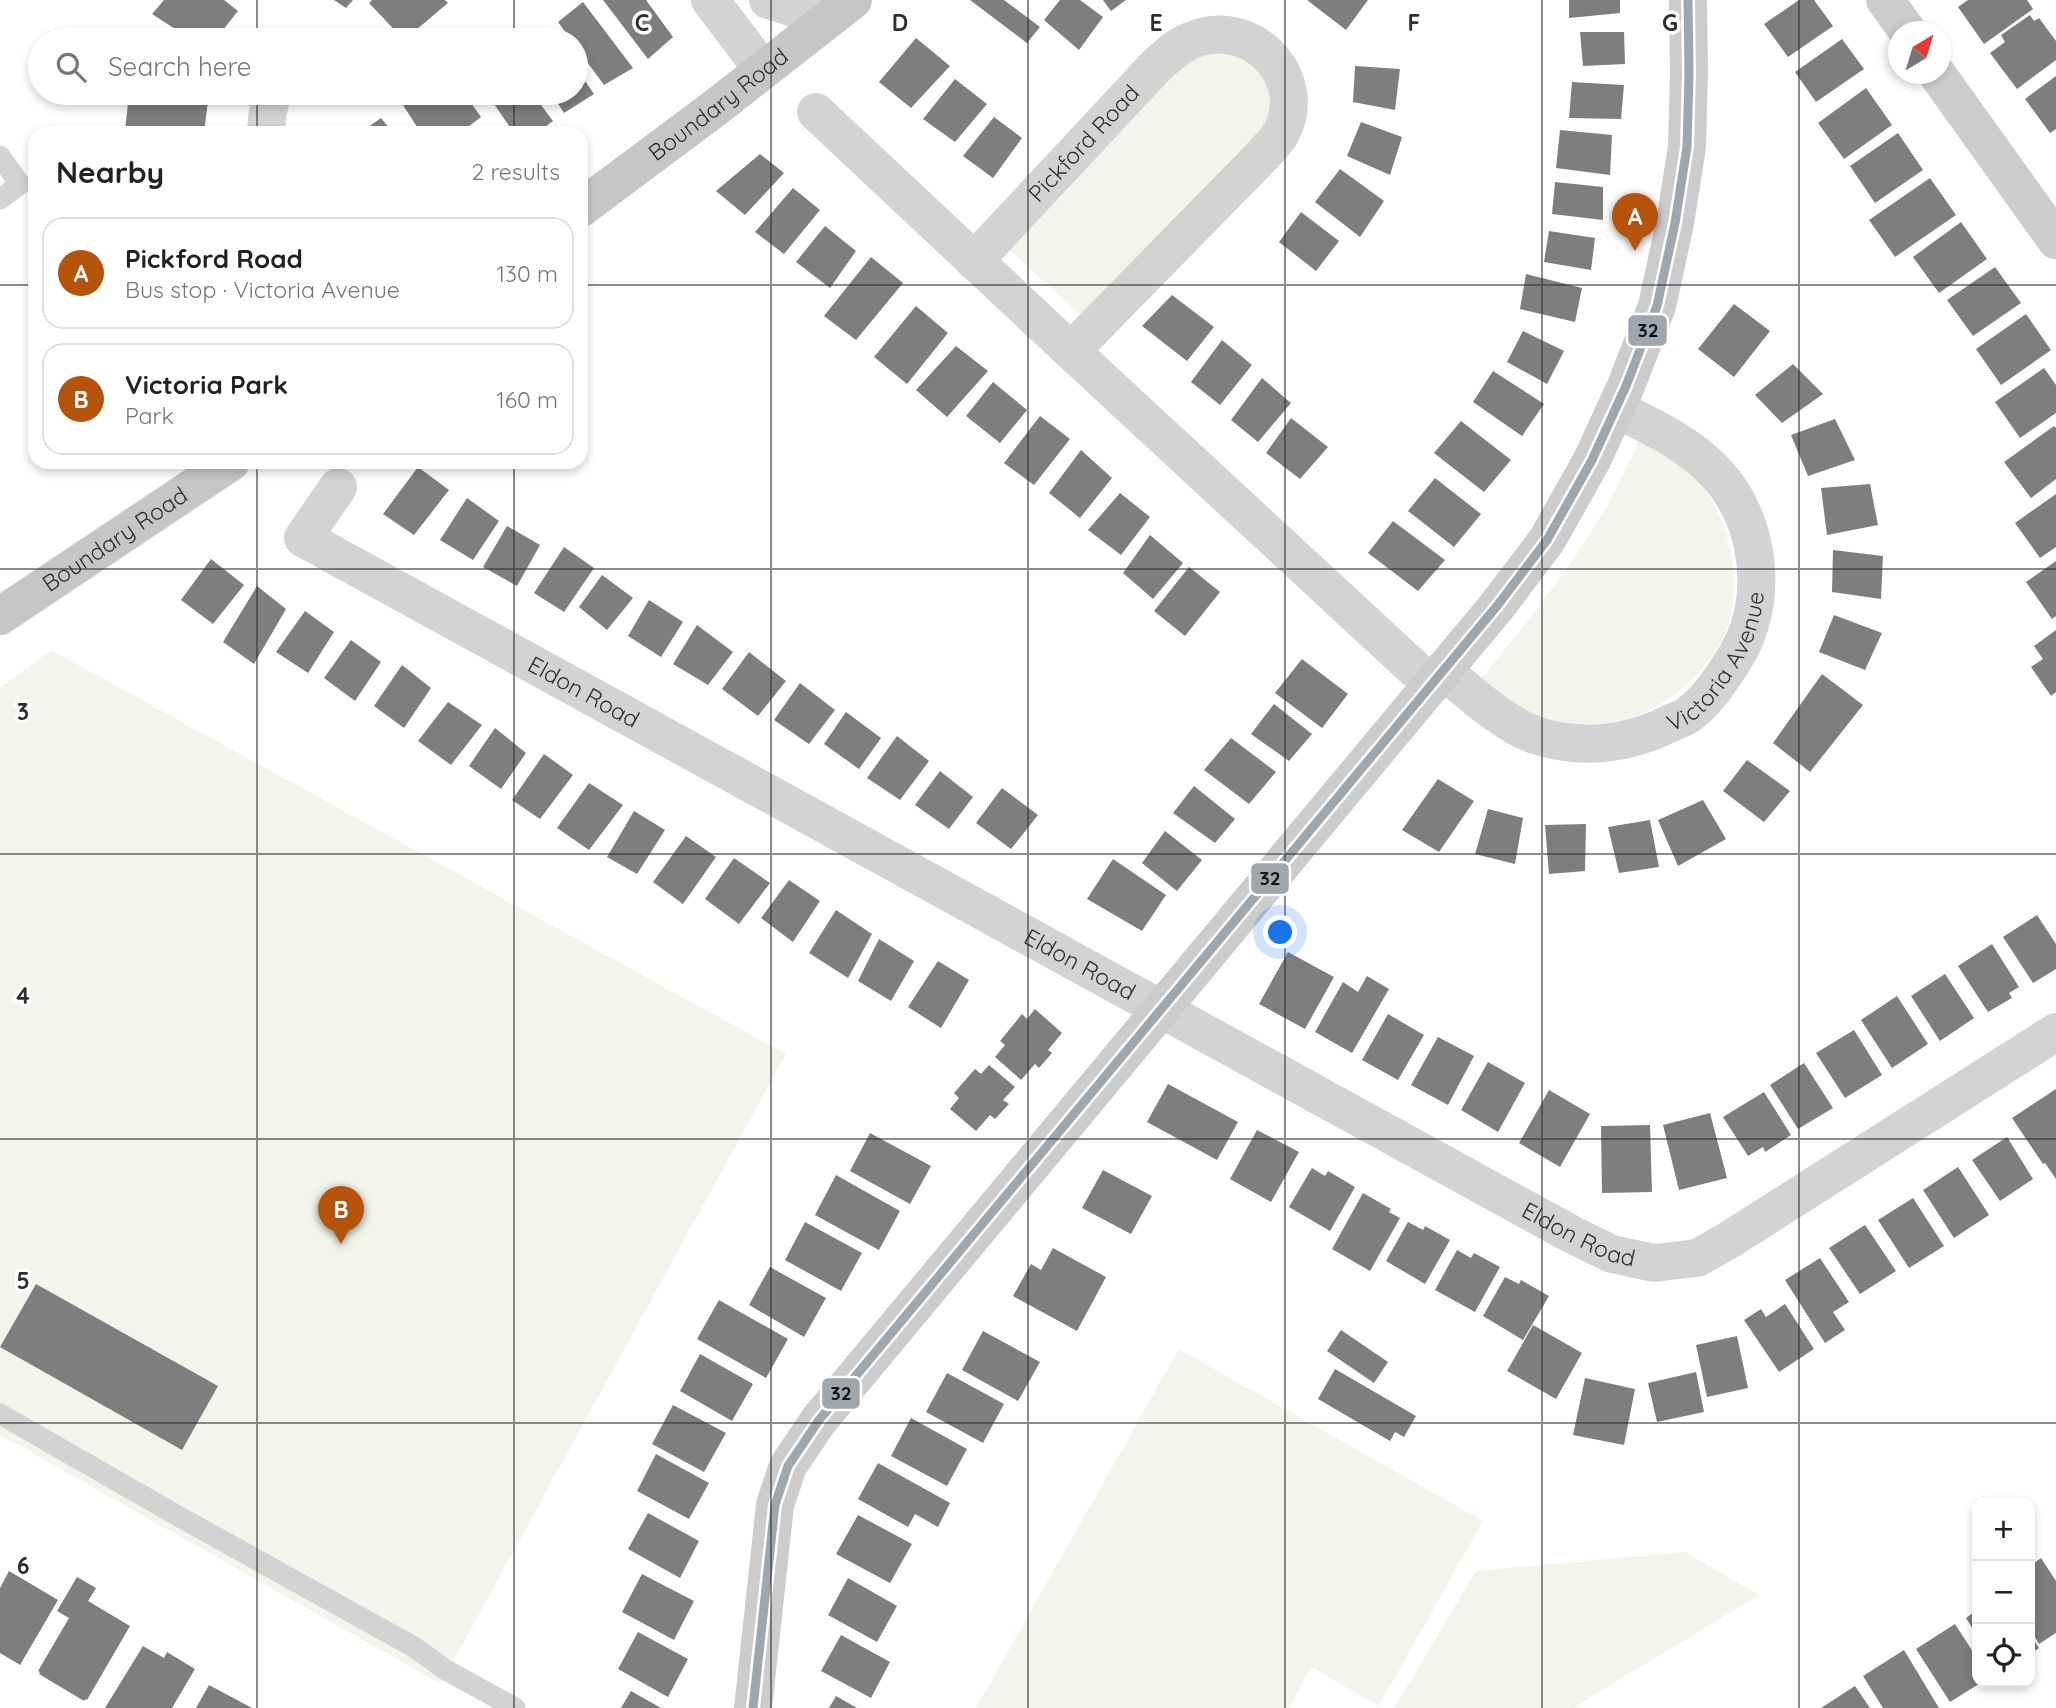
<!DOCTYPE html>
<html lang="en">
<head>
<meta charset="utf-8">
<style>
	:root { --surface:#fff; --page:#f6f6f6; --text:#222; --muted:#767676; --line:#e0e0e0; --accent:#b45309 }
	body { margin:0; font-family:Quicksand,sans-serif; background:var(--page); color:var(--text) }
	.controls { position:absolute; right:21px; bottom:21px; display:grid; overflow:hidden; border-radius:14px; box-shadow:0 4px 10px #0003 }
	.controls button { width:63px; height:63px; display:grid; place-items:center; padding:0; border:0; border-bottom:2px solid var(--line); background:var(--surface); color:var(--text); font:35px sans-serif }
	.compass { position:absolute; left:1888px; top:21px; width:63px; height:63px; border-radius:50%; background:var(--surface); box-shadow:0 4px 10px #0003; rotate:38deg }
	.you { position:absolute; left:1281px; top:933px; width:24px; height:24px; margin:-18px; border:5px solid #fff; border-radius:50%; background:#1a73e8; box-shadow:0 0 0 10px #1a73e833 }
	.badge { display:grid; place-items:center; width:46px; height:46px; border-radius:50%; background:var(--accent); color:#fff; font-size:23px; font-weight:700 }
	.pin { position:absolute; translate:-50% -58px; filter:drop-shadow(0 2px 4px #0008) }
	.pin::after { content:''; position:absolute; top:37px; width:24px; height:21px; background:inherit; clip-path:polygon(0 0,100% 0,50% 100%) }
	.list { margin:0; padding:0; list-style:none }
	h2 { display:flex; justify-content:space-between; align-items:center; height:91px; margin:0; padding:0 28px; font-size:30px }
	h2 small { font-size:23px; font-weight:400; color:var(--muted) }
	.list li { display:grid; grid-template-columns:46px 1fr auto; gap:21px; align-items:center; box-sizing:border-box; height:112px; margin:0 14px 14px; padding:0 14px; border:2px solid var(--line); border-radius:21px }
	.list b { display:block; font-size:26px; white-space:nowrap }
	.list p { margin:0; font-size:23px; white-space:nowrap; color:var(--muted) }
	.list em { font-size:23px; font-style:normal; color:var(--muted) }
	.icon { flex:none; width:38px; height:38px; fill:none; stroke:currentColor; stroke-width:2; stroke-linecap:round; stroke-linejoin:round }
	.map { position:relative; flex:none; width:2056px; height:1708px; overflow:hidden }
	.search { position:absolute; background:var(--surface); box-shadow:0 4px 10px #0003; left:28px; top:28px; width:560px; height:77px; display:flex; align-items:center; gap:18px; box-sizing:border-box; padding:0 24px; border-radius:38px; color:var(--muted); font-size:26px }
	.panel { position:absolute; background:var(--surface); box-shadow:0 4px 10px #0003; left:28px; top:126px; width:560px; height:343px; border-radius:21px }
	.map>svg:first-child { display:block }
	.green { fill:#f1f5eb }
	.building { fill:#7e7e7e }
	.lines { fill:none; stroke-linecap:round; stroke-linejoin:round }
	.lane { stroke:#d3d3d3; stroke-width:21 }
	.street { stroke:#d3d3d3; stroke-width:38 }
	.secondary { stroke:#ccc; stroke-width:38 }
	.primary { stroke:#c6c6c6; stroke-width:38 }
	.bus-1-casing { stroke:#fff; stroke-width:14 }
	.bus-1 { stroke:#9ea7ad; stroke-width:9 }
	.grid { fill:none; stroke:#2e2e2e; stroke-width:2; stroke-opacity:0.55 }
	.labels { text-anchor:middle; stroke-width:7; stroke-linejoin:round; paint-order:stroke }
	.street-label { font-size:23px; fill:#2e2e2e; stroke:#fff }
	.grid-label { font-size:23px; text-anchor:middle; font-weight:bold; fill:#2e2e2e; stroke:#fff; stroke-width:7; stroke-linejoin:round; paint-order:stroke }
	.line-badge { stroke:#fff; stroke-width:2.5 }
	.pale-badge-label { font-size:19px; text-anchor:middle; font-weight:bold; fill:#111 }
</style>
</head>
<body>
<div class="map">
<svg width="2056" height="1708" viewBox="0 0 2056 1708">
	<rect width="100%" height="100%" fill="#fff"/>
	<path class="green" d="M1228 51 1260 65 1272 94 1268 125 1085 319 1006 247 1171 72 1198 56Z
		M1641 436C1664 452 1690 467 1706 491 1730 528 1740 575 1730 618 1720 659 1680 697 1643 713 1615 726 1577 728 1548 720 1523 713 1501 694 1480 680 1521 630 1563 578 1597 523 1614 495 1628 465 1641 436Z
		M51 650 786 1054 455 1658 439 1683 0 1435V688Z
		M1179 1349 1483 1521 1379 1706 1311 1667 1289 1708H976Z
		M1685 1552 1759 1595 1573 1708H1394L1476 1571Z"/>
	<path class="building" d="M164 0H224L238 11 215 40H192L152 14Z
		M334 0H353L346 8Z
		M372 0H445L448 3 404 40 369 3Z
		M603 0H646L673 37 648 59Z
		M970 0H1004L1040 27 1027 43Z
		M1060 0H1080L1103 17 1079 50 1044 20Z
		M1103 0H1126L1111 11Z
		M1307 0H1368L1346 30Z
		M1569 0H1620V13L1569 18Z
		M1799 0H1814L1833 26 1788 57 1764 24Z
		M1968 0H2027L2033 9 1984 44 1958 7Z
		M583 2 633 68 604 85 576 47V40H571L558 22Z
		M2030 15 2034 21 2039 18 2056 41V60L2017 89 1990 53 2005 42 2001 35Z
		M1580 32H1624L1625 64 1583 66Z
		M916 38 950 66 911 108 879 82Z
		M1842 39 1864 69 1816 102 1795 72Z
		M1355 66 1400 69 1395 110 1353 102Z
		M576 68 594 94 564 113 551 93H576Z
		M2056 76V129L2050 133 2025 99Z
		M955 79 987 104 955 142 923 119Z
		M1572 82 1624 85 1621 119 1569 118Z
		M1866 88 1892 125 1844 159 1818 123Z
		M129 93H209L204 133 125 131Z
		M413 93H464L481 117 460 133H421L401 102Z
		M503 93H532L553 121 537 133H514L492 101Z
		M994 117 1022 138 993 178 963 156Z
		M381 118 393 133H360Z
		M1361 122 1402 137 1390 175 1347 156Z
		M1560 130 1612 135 1610 175 1556 168Z
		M1898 133 1923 170 1875 203 1850 166Z
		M760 154 784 173 745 215 716 191Z
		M1340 169 1384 201 1360 237 1315 202Z
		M1930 178 1956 215 1895 257 1869 220Z
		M1555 182 1603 187V220L1552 214Z
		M793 188 820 210 784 254 755 232Z
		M1301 212 1339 241 1316 271 1279 242Z
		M1961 222 1987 259 1939 293 1913 257Z
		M825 226 856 251 830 288 796 262Z
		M1549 231 1595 238 1591 270 1544 262Z
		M871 257 903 283 856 340 824 316Z
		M1995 267 2021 303 1973 336 1947 300Z
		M1526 274 1582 288 1575 322 1520 309Z
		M1172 295 1214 327 1187 361 1142 326Z
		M1734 304 1770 331 1734 377 1698 349Z
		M916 306 948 333 907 384 874 357Z
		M2026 314 2051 350 2001 385 1976 349Z
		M1523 331 1564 351 1547 384 1507 362Z
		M1222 340 1252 365 1220 405 1191 382Z
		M956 346 988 371 947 417 916 390Z
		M1793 364 1823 394 1782 423 1755 395Z
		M2044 368 2056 385V413L2020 438 1995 402Z
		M1493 371 1544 404 1522 436 1473 402Z
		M1262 378 1291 403 1258 442 1231 420Z
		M993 382 1027 410 1000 443 966 416Z
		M1040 416 1070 439 1034 485 1004 463Z
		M1291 418 1328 447 1300 479 1266 453Z
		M1835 419 1855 460 1808 476 1791 435Z
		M1461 421 1511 460 1484 492 1434 453Z
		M2054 426 2056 428V479L2031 498 2004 462Z
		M1081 450 1112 478 1080 518 1049 493Z
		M418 467 449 490 414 535 383 514Z
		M1435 478 1481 514 1454 547 1408 511Z
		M1870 484 1878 525 1827 535 1821 488Z
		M1120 493 1150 517 1121 555 1088 530Z
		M2056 494V547L2040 558 2015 523Z
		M467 498 499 521 473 560 440 540Z
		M1393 521 1445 560 1418 591 1368 553Z
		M507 526 540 545 517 586 483 567Z
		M1150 535 1183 563 1153 599 1123 573Z
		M564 547 594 568 564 612 534 593Z
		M1833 550 1883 556 1881 599 1832 592Z
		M211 559 244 585 213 624 181 600Z
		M2056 561V616L2052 619 2026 582Z
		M1189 567 1220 592 1185 636 1154 611Z
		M602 575 633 598 607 630 579 607Z
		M257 586 286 609 254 664 223 642Z
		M649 600 683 622 661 657 628 636Z
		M305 611 334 632 308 673 276 652Z
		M1834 615 1882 633 1865 670 1819 652Z
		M697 625 733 652 708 685 673 664Z
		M2056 630V692L2051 696 2031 667 2043 659 2034 646Z
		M351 640 381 662 355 701 324 678Z
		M749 652 786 681 758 716 722 689Z
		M1302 659 1348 694 1322 728 1275 693Z
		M402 665 431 688 404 728 374 706Z
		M1822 674 1863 705 1810 772 1773 743Z
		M800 683 835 710 809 744 774 720Z
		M448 702 482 725 451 765 418 741Z
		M1274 704 1312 734 1289 761 1251 734Z
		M846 712 881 738 859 769 824 744Z
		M495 728 526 753 501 789 469 766Z
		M897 736 929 761 900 800 867 778Z
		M1231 738 1276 772 1249 804 1204 770Z
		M544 754 573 775 540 819 512 800Z
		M1747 760 1790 791 1764 822 1723 791Z
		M940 771 973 797 949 829 915 805Z
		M1438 779 1474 801 1439 852 1402 830Z
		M589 783 623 805 589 850 557 828Z
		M1194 786 1235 819 1215 843 1173 813Z
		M1002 788 1038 815 1011 849 976 823Z
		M1703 800 1726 839 1678 866 1658 820Z
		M1488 809 1523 818 1515 864 1475 854Z
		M634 811 665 830 637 874 607 857Z
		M1650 820 1659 867 1619 873 1608 827Z
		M1586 824 1585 871 1549 874 1545 825Z
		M1165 831 1202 860 1177 891 1142 863Z
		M686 836 716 857 683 904 653 882Z
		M734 858 770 883 739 924 705 899Z
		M1113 859 1166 895 1142 931 1087 899Z
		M789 880 820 901 793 942 761 918Z
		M836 910 872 934 848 978 809 953Z
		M2037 915 2056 944V969L2033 983 2003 937Z
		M879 939 914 961 891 1001 858 981Z
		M1992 944 2019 987 2009 993 2012 998 1988 1012 1958 966Z
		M1288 952 1334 977 1305 1029 1259 1004Z
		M938 961 969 980 941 1028 908 1007Z
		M1945 974 1974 1018 1940 1041 1911 996Z
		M1367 976 1389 989 1352 1053 1315 1032 1343 982 1358 992Z
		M1897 996 1928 1044 1892 1068 1861 1020Z
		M1035 1009 1062 1033 1048 1050 1052 1053 1039 1068 1035 1064 1021 1080 995 1057 1005 1045 1000 1041 1022 1014 1027 1019Z
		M1388 1014 1424 1035 1398 1080 1362 1060Z
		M1854 1030 1882 1075 1845 1098 1816 1053Z
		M1438 1037 1474 1056 1448 1105 1411 1085Z
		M1488 1062 1525 1083 1498 1132 1461 1110Z
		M1804 1063 1833 1108 1798 1129 1770 1085Z
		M989 1065 1015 1087 1003 1100 1009 1104 995 1119 990 1115 976 1131 950 1109 959 1098 954 1093 975 1069 981 1074Z
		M1168 1084 1238 1122 1217 1160 1147 1122Z
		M2056 1089V1179L2045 1163 2043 1164 2012 1118Z
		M1549 1090 1590 1114 1560 1167 1519 1143Z
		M1764 1092 1791 1135 1765 1152 1763 1147 1748 1156 1723 1117Z
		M1710 1113 1727 1178 1679 1190 1663 1125Z
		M1650 1125 1652 1192 1602 1193 1601 1126Z
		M1257 1130 1299 1152 1271 1202 1230 1179Z
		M870 1133 931 1166 910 1204 850 1171Z
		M2007 1137 2033 1179 2000 1201 1972 1160Z
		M1958 1167 1989 1215 1954 1238 1923 1190Z
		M1312 1168 1325 1176 1328 1171 1355 1187 1330 1231 1289 1207Z
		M1103 1170 1152 1196 1131 1234 1082 1208Z
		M836 1175 900 1211 879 1250 815 1215Z
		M1363 1193 1391 1209 1389 1212 1400 1218 1370 1271 1332 1249Z
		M1913 1198 1944 1246 1909 1268 1878 1220Z
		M805 1222 862 1253 841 1291 785 1260Z
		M1408 1222 1423 1230 1425 1226 1450 1240 1425 1284 1386 1261Z
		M1865 1225 1896 1271 1860 1294 1829 1248Z
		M1053 1248 1106 1277 1077 1331 1013 1296 1031 1264 1041 1270Z
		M1457 1250 1471 1258 1474 1253 1500 1267 1475 1312 1435 1290Z
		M1820 1258 1849 1302 1833 1312 1845 1330 1825 1343 1785 1280Z
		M770 1267 826 1298 804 1337 749 1305Z
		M1505 1277 1519 1284 1521 1280 1549 1296 1523 1340 1483 1316Z
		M36 1284 218 1386 182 1450 0 1347Z
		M719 1300 788 1339 766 1378 697 1339Z
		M1785 1304 1814 1349 1779 1372 1744 1320 1761 1309 1766 1317Z
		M1533 1325 1582 1353 1556 1399 1507 1371Z
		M1341 1330 1388 1362 1374 1383 1327 1351Z
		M983 1331 1040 1362 1018 1401 962 1370Z
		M1737 1336 1748 1388 1707 1397 1696 1345Z
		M700 1354 753 1384 732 1421 680 1391Z
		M1335 1369 1416 1416 1404 1437 1395 1432 1390 1441 1318 1399Z
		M1696 1372 1704 1412 1657 1422 1648 1383Z
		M947 1373 1004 1404 983 1443 926 1412Z
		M1585 1378 1635 1389 1624 1445 1573 1435Z
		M673 1405 726 1433 704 1472 652 1444Z
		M911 1418 967 1449 947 1486 891 1456Z
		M656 1454 709 1483 689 1519 637 1491Z
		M878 1463 950 1503 938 1527 915 1514 908 1527 858 1499Z
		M648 1513 699 1541 680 1578 628 1549Z
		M858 1515 912 1544 890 1583 836 1554Z
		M2041 1558 2056 1581V1633L2039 1644 2030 1629V1566Z
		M9 1571 58 1600 20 1665 0 1653V1588Z
		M642 1574 694 1601 674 1640 622 1612Z
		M77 1577 96 1588 88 1601 130 1626 87 1700 85 1699 84 1701 39 1674 40 1672 38 1671 69 1618 57 1611Z
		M848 1578 897 1606 877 1642 828 1615Z
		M1977 1610V1636L1966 1618Z
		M1955 1624 1977 1658V1682H1982L1950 1702 1916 1649Z
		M638 1632 688 1659 668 1697 618 1669Z
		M2030 1634 2039 1648 2030 1654Z
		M841 1635 890 1662 871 1698 821 1671Z
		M143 1646 164 1658 167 1652 195 1669 172 1708H105Z
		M1904 1650 1939 1708H1883L1863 1676Z
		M209 1685 252 1708H196Z
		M1855 1686 1870 1708H1821Z
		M631 1691 661 1708H621Z
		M836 1696 857 1708H829Z"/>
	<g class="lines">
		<path class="lane" d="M0 156 20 184 0 199
			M0 1414 178 1516 414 1647 446 1670 515 1708"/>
		<g class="street">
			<path d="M710 0 763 70"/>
			<path d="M768 0 828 19"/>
			<path d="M816 112 1071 351 1432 685"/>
			<path d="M267 133C265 120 269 105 273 93"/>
			<path id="s1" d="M974 261 1156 66C1169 54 1182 42 1201 37 1257 22 1309 80 1281 133 1276 142 1267 150 1260 158L1071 351"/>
			<path id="s2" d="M338 487 303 538 1571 1234 1612 1254 1654 1263 1697 1258 1729 1240 2056 1032"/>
			<path id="s3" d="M1444 671C1469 692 1504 724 1535 735 1580 750 1627 745 1669 724 1675 721 1682 719 1688 715 1702 705 1714 690 1723 676 1734 660 1745 643 1750 624 1765 574 1753 514 1718 475 1690 444 1653 427 1616 409"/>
		</g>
		<path class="secondary" d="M1885 0 1908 32
			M1937 74 2056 240
			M753 1708 775 1505 788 1466 819 1420 1497 606 1547 540 1592 460 1626 386 1657 306 1675 223 1687 147 1689 74 1688 0"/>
		<g class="primary">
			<path id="s4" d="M581 208 715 108 853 0"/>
			<path id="s5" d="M0 616 231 462"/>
		</g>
		<g class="bus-1-casing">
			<path id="bus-1" d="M753 1708 775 1505 788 1466 819 1420 1497 606 1547 540 1592 460 1626 386 1657 306 1675 223 1687 147 1689 74 1688 0"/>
		</g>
		<use href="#bus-1" class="bus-1"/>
	</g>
	<path class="grid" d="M257 0V40M514 0V40M771 0V1708M1028 0V1708M1285 0V1708M1542 0V1708M1799 0V1708M257 93V133M514 93V133M0 285H35M581 285H2056M257 462V1708M514 462V1708M0 569H2056M0 854H2056M0 1139H2056M0 1423H2056"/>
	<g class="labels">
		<g class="street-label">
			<text dy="8" stroke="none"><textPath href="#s4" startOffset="172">Boundary Road</textPath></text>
			<text dy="8" stroke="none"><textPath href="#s1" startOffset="161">Pickford Road</textPath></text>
			<text dy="8" stroke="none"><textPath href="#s5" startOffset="138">Boundary Road</textPath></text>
			<text dy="8" stroke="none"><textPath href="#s3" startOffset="332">Victoria Avenue</textPath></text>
			<text dy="8" stroke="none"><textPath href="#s2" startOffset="382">Eldon Road</textPath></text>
			<text dy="8" stroke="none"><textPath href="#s2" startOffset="948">Eldon Road</textPath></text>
			<text dy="8" stroke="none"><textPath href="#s2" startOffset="1516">Eldon Road</textPath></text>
		</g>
	</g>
	<g class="grid-label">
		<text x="642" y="31">C</text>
		<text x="900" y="31">D</text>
		<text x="1156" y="31">E</text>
		<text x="1414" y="31">F</text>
		<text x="1670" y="31">G</text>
		<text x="23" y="720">3</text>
		<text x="23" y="1004">4</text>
		<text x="23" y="1289">5</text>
		<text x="23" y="1574">6</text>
	</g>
	<g class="line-badge">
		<rect x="1627" y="314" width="41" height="33" rx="7" fill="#9ea7ad"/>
		<rect x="1250" y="862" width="40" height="33" rx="7" fill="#9ea7ad"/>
		<rect x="821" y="1377" width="40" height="33" rx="7" fill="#9ea7ad"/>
	</g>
	<g class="pale-badge-label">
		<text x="1648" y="337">32</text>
		<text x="1270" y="885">32</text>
		<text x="841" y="1400">32</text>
	</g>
</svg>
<div class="controls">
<button>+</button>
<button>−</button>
<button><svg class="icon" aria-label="locate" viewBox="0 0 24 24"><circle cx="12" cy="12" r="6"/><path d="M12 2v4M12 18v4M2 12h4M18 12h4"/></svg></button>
</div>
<svg class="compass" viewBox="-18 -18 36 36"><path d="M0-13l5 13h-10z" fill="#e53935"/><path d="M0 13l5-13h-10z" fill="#767676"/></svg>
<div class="you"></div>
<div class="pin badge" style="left:1635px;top:251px">A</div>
<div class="pin badge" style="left:341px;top:1244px">B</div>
<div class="search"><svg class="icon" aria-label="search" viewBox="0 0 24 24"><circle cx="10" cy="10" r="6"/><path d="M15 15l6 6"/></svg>Search here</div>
<section class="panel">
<h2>Nearby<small>2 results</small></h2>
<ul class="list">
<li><span class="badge">A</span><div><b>Pickford Road</b><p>Bus stop · Victoria Avenue</p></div><em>130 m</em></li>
<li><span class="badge">B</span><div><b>Victoria Park</b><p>Park</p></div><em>160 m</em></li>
</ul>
</section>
</div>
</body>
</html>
